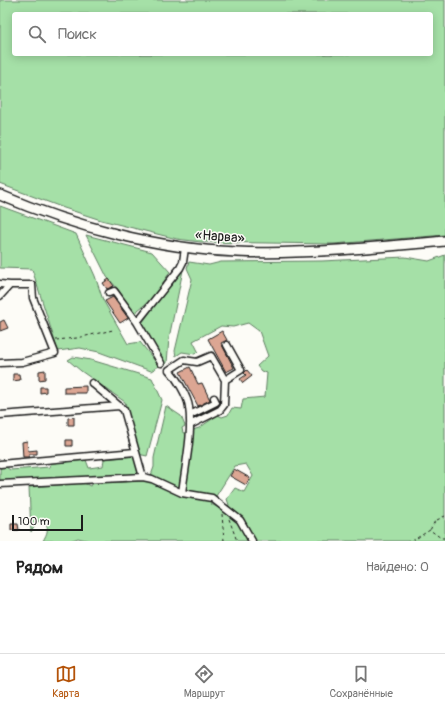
<!DOCTYPE html>
<html lang="ru">
<head>
<meta charset="utf-8">
<style>
	:root { --surface:#fff; --page:#f2f2f2; --text:#222; --muted:#767676; --line:#e0e0e0; --accent:#b45309 }
	body { margin:0; font-family:Pangolin,sans-serif; background:var(--page); color:var(--text) }
	.scale { position:absolute; left:12px; bottom:10px; width:71px; box-sizing:border-box; padding-left:4px; border:2px solid #1c1c1c; border-top:0; font-size:11px; line-height:14px; white-space:nowrap; color:#1c1c1c; -webkit-text-stroke:3px #fdfcf7; paint-order:stroke }
	.list { margin:0; padding:0; list-style:none }
	h2 { display:flex; justify-content:space-between; align-items:center; height:52px; margin:0; padding:0 16px; font-size:17px }
	h2 small { font-size:13px; font-weight:400; color:var(--muted) }
	.icon { flex:none; width:22px; height:22px; fill:none; stroke:currentColor; stroke-width:2; stroke-linecap:round; stroke-linejoin:round }
	.map { position:relative; flex:none; width:445px; height:541px; overflow:hidden }
	.search { position:absolute; background:var(--surface); box-shadow:0 2px 10px #0003; left:12px; right:12px; top:12px; height:44px; display:flex; align-items:center; gap:10px; box-sizing:border-box; padding:0 14px; border-radius:4px; color:var(--muted); font-size:15px }
	.sheet { height:112px; background:var(--surface) }
	nav { display:flex; justify-content:space-around; align-items:center; box-sizing:border-box; height:56px; border-top:1px solid var(--line); background:var(--surface); font-size:11px; color:var(--muted) }
	nav a { display:grid; justify-items:center; gap:2px }
	nav .on { color:var(--accent) }
	.map>svg:first-child { display:block }
	.green { fill:#a5e0a7; stroke:#607e62; fill-rule:evenodd }
	.building { fill:#dca693; stroke:#1c1c1c }
	.lines { fill:none; stroke-linecap:round; stroke-linejoin:round }
	.minor-casing { stroke:#1c1c1c; stroke-width:9 }
	.highway-casing { stroke:#1c1c1c; stroke-width:12 }
	.path { stroke:#1c1c1c; stroke-width:1; stroke-dasharray:3 3; stroke-linecap:butt }
	.minor { stroke:#fdfcf7; stroke-width:6 }
	.highway { stroke:#fdfcf7; stroke-width:9 }
	.labels { text-anchor:middle; stroke-width:3; stroke-linejoin:round; paint-order:stroke }
	.street-label { font-size:14px; fill:#1c1c1c; stroke:#fdfcf7 }
</style>
</head>
<body>
<div class="map">
<svg width="445" height="541" viewBox="0 0 445 541">
	<rect width="100%" height="100%" fill="#fdfcf7"/>
	<filter id="ink" filterUnits="userSpaceOnUse"><feTurbulence type="fractalNoise" baseFrequency=".025" numOctaves="2"/><feDisplacementMap in="SourceGraphic" scale="8" xChannelSelector="R" yChannelSelector="G"/><feConvolveMatrix kernelMatrix="1 2 1 2 8 2 1 2 1" color-interpolation-filters="sRGB"/></filter>
	<g filter="url(#ink)">
		<path class="green" d="M0 0H445V235L333 244 201 242 177 239 101 220 64 208 0 184ZM14 14H431V54H14Z
			M0 206 76 234 95 276 103 300 128 344 140 342 159 366 151 371 99 352 80 348 58 351 32 269 0 268Z
			M86 235 152 252 170 272 150 303 148 302 138 310 135 315 118 289 107 277Z
			M445 255V541H90L78 538 70 541H43C47 533 50 529 44 521H38L31 532 29 487 84 483 90 486 94 483 149 481 154 467V458L166 406 181 416 185 426 182 428 183 433 199 428 218 415 222 417 228 415 232 408 241 409 243 399 265 397 267 373 261 371 257 366 268 356 259 331 248 323 233 327 221 326 193 341 198 351 195 354 182 352 176 356 175 351 192 279 187 268 189 262 209 265 221 262 322 261 405 257 429 261ZM246 464 253 476 244 492 235 488 227 499 229 505 225 511 211 504 235 466Z
			M183 270 169 338 167 363 164 366 142 323 180 272Z
			M73 357 91 360 152 378 162 400 147 456 138 454 125 402 81 371 68 360Z
			M137 456 140 474 0 481V468L6 467 10 470 50 467 51 463 86 460 89 468 103 466 104 459Z"/>
		<path class="building" d="M109 279 114 286 107 289 103 283Z
			M113 297 128 318 120 323 105 301Z
			M4 320 8 328 0 331V322Z
			M222 331 227 340 221 343 234 368 226 372 208 339Z
			M190 367 198 384 202 383 210 400 198 406 180 372Z
			M45 370V379L39 380V371Z
			M247 370 252 376 243 383 240 379 246 375 244 373Z
			M13 374H19L20 380 13 381Z
			M86 386V393H64V387Z
			M40 387H46V392L40 393Z
			M74 417V425H68V418Z
			M66 440H72V446H66Z
			M27 441 28 451 37 450V454H29V457H23L22 442Z
			M234 469 250 478 246 485 230 476Z
			M11 524H18L19 530H11Z"/>
		<g class="lines">
			<g class="minor-casing">
				<path id="minor" d="M0 284 10 285 0 296
					M109 293 114 291 137 322 161 363
					M137 322 180 268 183 262 185 248
					M0 363 22 362 55 353 33 298 32 285H10
					M225 380 241 370 227 345
					M92 383 124 410 143 477
					M0 415 120 406
					M190 415 216 402 214 398
					M190 425 220 410 224 405 225 380
					M0 464 135 452
					M0 484 143 477 152 479 182 493 212 498 240 520 252 541
					M182 493C185 467 193 433 189 407 188 397 176 377 169 370L184 360 197 362 211 356 225 380"/>
			</g>
			<g class="highway-casing">
				<path id="highway" d="M0 195C73 226 158 249 237 252 306 255 376 247 445 241"/>
			</g>
			<path class="path" d="M56 340 77 338 113 330
				M222 514 224 541
				M445 516 435 521 430 530 441 538H445
				M229 519 237 541
				M412 541 430 530"/>
			<use href="#minor" class="minor"/>
			<use href="#highway" class="highway"/>
		</g>
	</g>
	<g class="labels">
		<g class="street-label">
			<text transform="translate(220 236) rotate(4)" y="5">«Нарва»</text>
		</g>
	</g>
</svg>
<div class="scale">100 m</div>
<div class="search"><svg class="icon" aria-label="search" viewBox="0 0 24 24"><circle cx="10" cy="10" r="6"/><path d="M15 15l6 6"/></svg>Поиск</div>
</div>
<section class="sheet">
<h2>Рядом<small>Найдено: 0</small></h2>
<ul class="list">
</ul>
</section>
<nav>
<a class="on"><svg class="icon" aria-label="map" viewBox="0 0 24 24"><path d="M3 6l6-2 6 2 6-2v14l-6 2-6-2-6 2zM9 4v14M15 6v14"/></svg>Карта</a>
<a><svg class="icon" aria-label="directions" viewBox="0 0 24 24"><path d="M12 3l9 9-9 9-9-9zM9 14v-3h6M13 9l2 2-2 2"/></svg>Маршрут</a>
<a><svg class="icon" aria-label="saved" viewBox="0 0 24 24"><path d="M7 4h10v16l-5-4-5 4z"/></svg>Сохранённые</a>
</nav>
</body>
</html>
